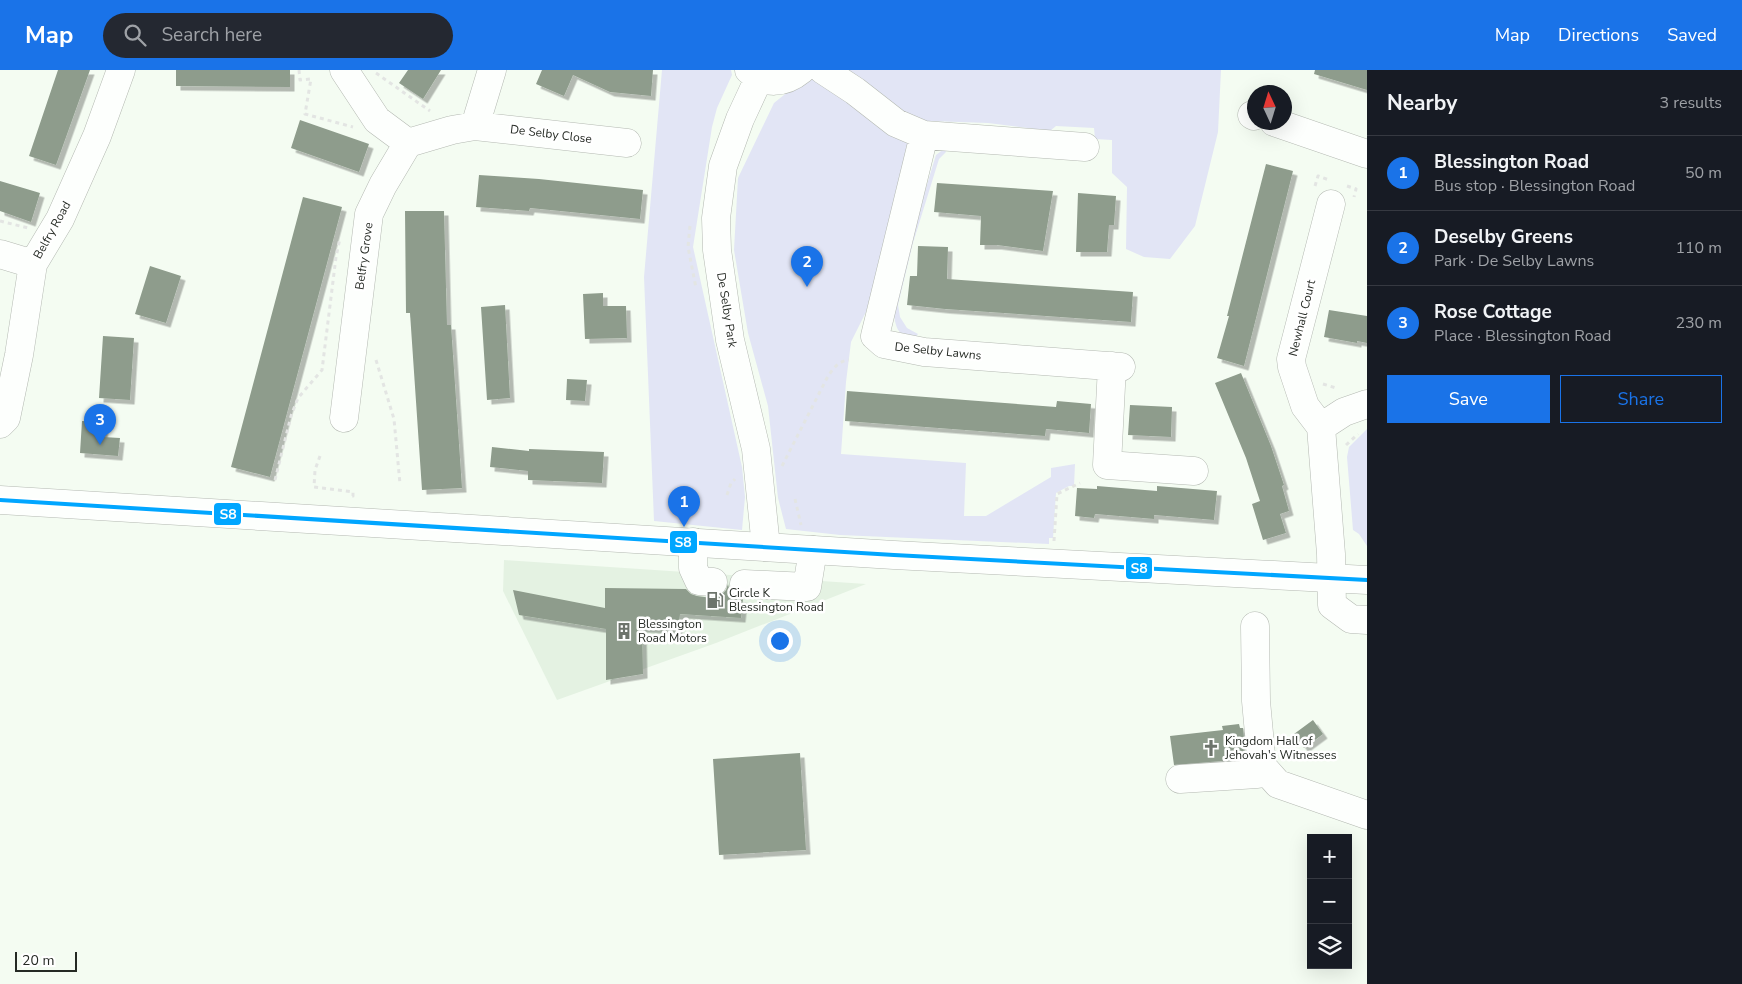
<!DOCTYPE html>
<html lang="en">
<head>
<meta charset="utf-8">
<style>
	:root { --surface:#171b24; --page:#242831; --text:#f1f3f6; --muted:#9ea1a6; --line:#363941; --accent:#1a73e8 }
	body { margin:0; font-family:"Nunito Sans",sans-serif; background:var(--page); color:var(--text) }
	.controls { position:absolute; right:15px; bottom:15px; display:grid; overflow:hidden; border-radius:0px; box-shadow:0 5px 20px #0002 }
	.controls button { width:45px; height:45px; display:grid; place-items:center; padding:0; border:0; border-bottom:1px solid var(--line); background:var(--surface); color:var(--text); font:25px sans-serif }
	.compass { position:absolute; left:1247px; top:15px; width:45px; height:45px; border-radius:50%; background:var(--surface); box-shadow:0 5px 20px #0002; rotate:356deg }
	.scale { position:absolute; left:15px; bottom:12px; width:62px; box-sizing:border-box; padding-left:5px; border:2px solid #252a24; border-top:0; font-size:14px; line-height:18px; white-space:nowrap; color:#252a24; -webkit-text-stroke:4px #fff; paint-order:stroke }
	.you { position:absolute; left:779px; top:570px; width:18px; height:18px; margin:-12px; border:4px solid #fff; border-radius:50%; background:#1a73e8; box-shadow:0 0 0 8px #1a73e833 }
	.badge { display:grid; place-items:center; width:32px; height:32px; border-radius:50%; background:var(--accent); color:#fff; font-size:16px; font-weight:700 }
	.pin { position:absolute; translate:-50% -41px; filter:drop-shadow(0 1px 2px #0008) }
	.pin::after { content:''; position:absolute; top:26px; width:18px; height:15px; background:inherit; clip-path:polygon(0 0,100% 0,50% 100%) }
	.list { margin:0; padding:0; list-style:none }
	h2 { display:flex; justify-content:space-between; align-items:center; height:65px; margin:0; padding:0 20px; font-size:21px }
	h2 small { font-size:16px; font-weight:400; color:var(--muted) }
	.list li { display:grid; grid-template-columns:32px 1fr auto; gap:15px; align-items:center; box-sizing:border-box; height:75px; padding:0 20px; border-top:1px solid var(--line) }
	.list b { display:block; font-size:19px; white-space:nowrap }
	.list p { margin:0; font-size:16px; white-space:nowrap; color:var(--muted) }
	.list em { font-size:16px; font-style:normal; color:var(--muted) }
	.actions { display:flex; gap:10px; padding:15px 20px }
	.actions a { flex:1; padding:11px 0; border:1px solid var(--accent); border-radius:0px; text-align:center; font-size:18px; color:var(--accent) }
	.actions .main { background:var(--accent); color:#fff }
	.icon { flex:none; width:28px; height:28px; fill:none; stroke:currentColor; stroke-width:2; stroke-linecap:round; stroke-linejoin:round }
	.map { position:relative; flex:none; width:1367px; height:914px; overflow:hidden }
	header { display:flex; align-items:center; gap:30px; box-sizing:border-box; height:70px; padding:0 25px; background:var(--accent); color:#fff }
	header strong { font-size:24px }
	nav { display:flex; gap:28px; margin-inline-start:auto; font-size:18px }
	.search { width:350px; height:45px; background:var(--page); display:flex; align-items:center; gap:12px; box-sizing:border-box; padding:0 18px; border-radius:28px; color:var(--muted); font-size:19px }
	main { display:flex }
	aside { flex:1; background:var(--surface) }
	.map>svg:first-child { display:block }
	.built { fill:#e4f2e2 }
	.green { fill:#e2e5f5 }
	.building { fill:#8e9c8c; filter:url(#shadow) }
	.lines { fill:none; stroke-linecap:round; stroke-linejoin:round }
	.minor-casing { stroke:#b4b9b2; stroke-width:29 }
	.major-casing { stroke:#b4b9b2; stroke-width:29 }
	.path { stroke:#e3e5e3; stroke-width:3; stroke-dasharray:4 4; stroke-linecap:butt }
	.minor { stroke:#fdfffd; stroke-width:28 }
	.major { stroke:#fdfffd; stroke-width:28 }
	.bus-1-casing { stroke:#fff; stroke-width:8 }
	.bus-1 { stroke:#00a6ff; stroke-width:4 }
	.labels { text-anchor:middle; stroke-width:5; stroke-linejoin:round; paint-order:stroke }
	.street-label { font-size:12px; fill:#252a24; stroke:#fff }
	.poi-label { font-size:12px; fill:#252a24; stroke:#fff; text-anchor:start }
	.line-badge { stroke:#fff; stroke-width:2 }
	.badge-label { font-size:14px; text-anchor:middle; font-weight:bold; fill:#fff }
</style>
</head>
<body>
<header>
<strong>Map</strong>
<div class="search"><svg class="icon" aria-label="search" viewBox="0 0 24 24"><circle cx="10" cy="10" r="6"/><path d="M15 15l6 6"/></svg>Search here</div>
<nav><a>Map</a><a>Directions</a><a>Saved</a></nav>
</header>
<main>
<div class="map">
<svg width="1367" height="914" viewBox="0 0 1367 914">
	<defs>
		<filter id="shadow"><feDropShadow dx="4.5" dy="4.5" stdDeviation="0" flood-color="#0004"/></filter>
	</defs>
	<rect width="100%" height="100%" fill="#f4fcf2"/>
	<path class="built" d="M504 490 866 514 716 573 557 630 503 521Z"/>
	<path class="green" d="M662 0H731L732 5 717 38 712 57 693 177 742 397 745 427 742 460 654 451 644 207Z
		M815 0H1221L1218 62 1195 156 1170 189 1144 187 1126 179 1127 117 1112 103V70L1095 69 1094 58 1056 56 1050 61 988 53 930 51 905 88 881 192 866 242 851 272 846 312 841 384 966 393 964 446H986L1051 407V398L1075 394 1074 416H1069L1056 423 1053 468H1049V474L840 465 786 459 778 428 768 336 748 263 734 180 738 108 774 33Z
		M944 79 946 82 939 89 913 173 898 235 900 247 907 258 918 264 915 268C899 265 897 262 894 246L917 147 936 85Z
		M1367 359V476L1359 464 1353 460 1347 387 1349 377Z"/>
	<path class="building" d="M58 0H90L56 95 29 86Z
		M176 0H290V17L176 16Z
		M408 0H441L423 29 399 13Z
		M542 0H653L651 26 610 22 573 5 564 26 536 14Z
		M1315 0H1367V20L1314 4Z
		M300 50 369 74 359 102 291 78Z
		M1266 94 1293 101 1244 296 1217 288 1229 246H1227Z
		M479 105 539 109 643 120 640 149 530 138 529 141 476 137Z
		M0 111 40 123 31 152 0 141Z
		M937 113 1053 121 1043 181 997 175H980L981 146 934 142Z
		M1078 123 1116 126 1114 155H1109L1107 182H1076Z
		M303 127 342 137 270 407 231 397Z
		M405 141H444L447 255H451L462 418 422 420 410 243H406Z
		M918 176 948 177 947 209 1133 222 1131 252 945 239 907 235 910 206H917Z
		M150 196 181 206 166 253 135 244Z
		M603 223V236H626L627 268 585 269 583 224Z
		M505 235 510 328 487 330 481 237Z
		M1329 240 1367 246V273L1357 271V273L1324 267Z
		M103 266 134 268 130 330 99 328Z
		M1241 303 1271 376 1284 415 1282 416 1289 441 1280 444 1286 463 1263 470 1252 434 1260 431 1246 388 1215 313Z
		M567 309 587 310 585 331 566 330Z
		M847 321 1056 337 1057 331 1091 334 1089 363 1046 359 1045 366 845 351Z
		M1130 335 1172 337 1171 367 1128 365Z
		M82 351 104 352 103 367 120 368 118 386 80 383Z
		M492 377 529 381V379L604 382 602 413 528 410V401L490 397Z
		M1097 416 1157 421V416L1217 421 1214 450 1154 445V449L1095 444 1094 448 1075 446 1077 418 1097 419Z
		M728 514 730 522 735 527 743 529 741 548 680 544 678 560 642 558 643 604 606 610V559L519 545 513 520 605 538V518L686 519 691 524 697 526 712 528 720 526 726 520Z
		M1313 650 1323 664 1304 678 1294 664Z
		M1239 654 1240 658H1243L1246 689 1174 695 1170 666 1223 660 1222 656Z
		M800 683 806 780 719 785 713 689Z"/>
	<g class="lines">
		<g class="minor-casing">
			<path id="minor" d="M344 0 377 50 408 73
				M749 0C765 15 784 14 801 0
				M823 0 855 21 896 53 924 65 1085 77
				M759 8 740 49 723 96 716 148 717 180 730 270 756 379 766 477
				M1252 45 1254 46
				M1274 52 1367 84
				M475 56 492 0
				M924 65 875 266 884 274 924 282 1121 297
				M1331 134 1291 289 1292 297 1305 336 1321 357 1331 484 1332 535 1351 549 1367 550
				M0 184 33 194
				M1112 296 1107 395 1194 401
				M344 348 369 144 383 115 408 73 452 60 475 56 627 73
				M0 354 6 348 19 285 33 194 60 149 97 66 121 0
				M1321 357 1344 342 1367 334
				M693 472V498L699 511 713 512
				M744 514 807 517 813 480
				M1262 696 1278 714 1367 745
				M1180 709 1257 704 1262 696 1256 631 1255 556"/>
		</g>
		<g class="major-casing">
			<path id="major" d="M0 430 894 485 1367 510"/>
		</g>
		<path class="path" d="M299 0 300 10 311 9 305 44 353 57
			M376 3 430 41
			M1315 116 1318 106 1329 110
			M1347 116 1356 119 1354 127
			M0 151 28 158
			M690 156 688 177 696 218
			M376 290 394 349 400 414
			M1323 314 1336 318
			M1346 375 1358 364
			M320 386 315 400 314 417 353 422V426H349
			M782 396 828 306C834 298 838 291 849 290
			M275 410 291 346 298 328 322 300 336 187 340 168
			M727 425 731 413 735 409
			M795 429 801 455
			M1054 471 1057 424 1080 413"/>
		<use href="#minor" class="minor"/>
		<use href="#major" class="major"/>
		<g class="bus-1-casing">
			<path id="bus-1" d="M0 430 894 485 1367 510"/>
		</g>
		<use href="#bus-1" class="bus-1"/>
	</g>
	<defs>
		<g id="fuel-bare" transform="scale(1.35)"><path d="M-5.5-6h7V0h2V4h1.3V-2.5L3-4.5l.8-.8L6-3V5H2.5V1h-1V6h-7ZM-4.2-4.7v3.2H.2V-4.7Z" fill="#6d746c" stroke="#fff" stroke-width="2.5" paint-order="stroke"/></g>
		<g id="building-bare" transform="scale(1.35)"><path d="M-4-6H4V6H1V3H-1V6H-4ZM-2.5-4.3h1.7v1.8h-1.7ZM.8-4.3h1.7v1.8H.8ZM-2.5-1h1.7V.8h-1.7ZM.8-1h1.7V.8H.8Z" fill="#6d746c" stroke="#fff" stroke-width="2.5" paint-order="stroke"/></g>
		<g id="church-bare" transform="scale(1.35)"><path d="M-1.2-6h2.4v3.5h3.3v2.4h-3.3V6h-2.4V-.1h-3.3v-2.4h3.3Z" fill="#6d746c" stroke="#fff" stroke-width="2.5" paint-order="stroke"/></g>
	</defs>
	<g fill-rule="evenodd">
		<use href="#fuel-bare" x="715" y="530"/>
		<use href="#building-bare" x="624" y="561"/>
		<use href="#church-bare" x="1211" y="678"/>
	</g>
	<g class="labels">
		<g class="street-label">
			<text transform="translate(551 64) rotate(7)" y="4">De Selby Close</text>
			<text transform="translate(52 160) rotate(-61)" y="4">Belfry Road</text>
			<text transform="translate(364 186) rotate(-82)" y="4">Belfry Grove</text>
			<text transform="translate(727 240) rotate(81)" y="4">De Selby Park</text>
			<text transform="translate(1302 248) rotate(-76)" y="4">Newhall Court</text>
			<text transform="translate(938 281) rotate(6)" y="4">De Selby Lawns</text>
		</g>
		<g class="poi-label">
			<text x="729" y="527">Circle K<tspan x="729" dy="14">Blessington Road</tspan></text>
			<text x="638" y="558">Blessington<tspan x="638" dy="14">Road Motors</tspan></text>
			<text x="1225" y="675">Kingdom Hall of<tspan x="1225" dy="14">Jehovah's Witnesses</tspan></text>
		</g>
	</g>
	<g class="line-badge">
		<rect x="213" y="432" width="29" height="24" rx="5" fill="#00a6ff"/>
		<rect x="669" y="460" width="29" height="24" rx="5" fill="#00a6ff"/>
		<rect x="1125" y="486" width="28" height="24" rx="5" fill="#00a6ff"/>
	</g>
	<g class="badge-label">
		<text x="228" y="449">S8</text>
		<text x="683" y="477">S8</text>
		<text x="1139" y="503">S8</text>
	</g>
</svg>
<div class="controls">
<button>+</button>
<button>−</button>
<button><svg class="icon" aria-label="layers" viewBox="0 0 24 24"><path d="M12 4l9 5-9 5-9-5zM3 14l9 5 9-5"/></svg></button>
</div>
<svg class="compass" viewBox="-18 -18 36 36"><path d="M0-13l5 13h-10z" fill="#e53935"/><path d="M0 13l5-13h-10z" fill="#9ea1a6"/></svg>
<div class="scale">20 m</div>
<div class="you"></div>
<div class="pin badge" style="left:684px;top:457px">1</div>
<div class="pin badge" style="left:807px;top:217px">2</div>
<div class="pin badge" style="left:100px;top:375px">3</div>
</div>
<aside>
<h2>Nearby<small>3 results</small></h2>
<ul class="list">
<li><span class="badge">1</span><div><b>Blessington Road</b><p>Bus stop · Blessington Road</p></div><em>50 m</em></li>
<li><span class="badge">2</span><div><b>Deselby Greens</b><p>Park · De Selby Lawns</p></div><em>110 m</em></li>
<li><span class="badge">3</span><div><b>Rose Cottage</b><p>Place · Blessington Road</p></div><em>230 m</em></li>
</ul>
<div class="actions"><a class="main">Save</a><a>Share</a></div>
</aside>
</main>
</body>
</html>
